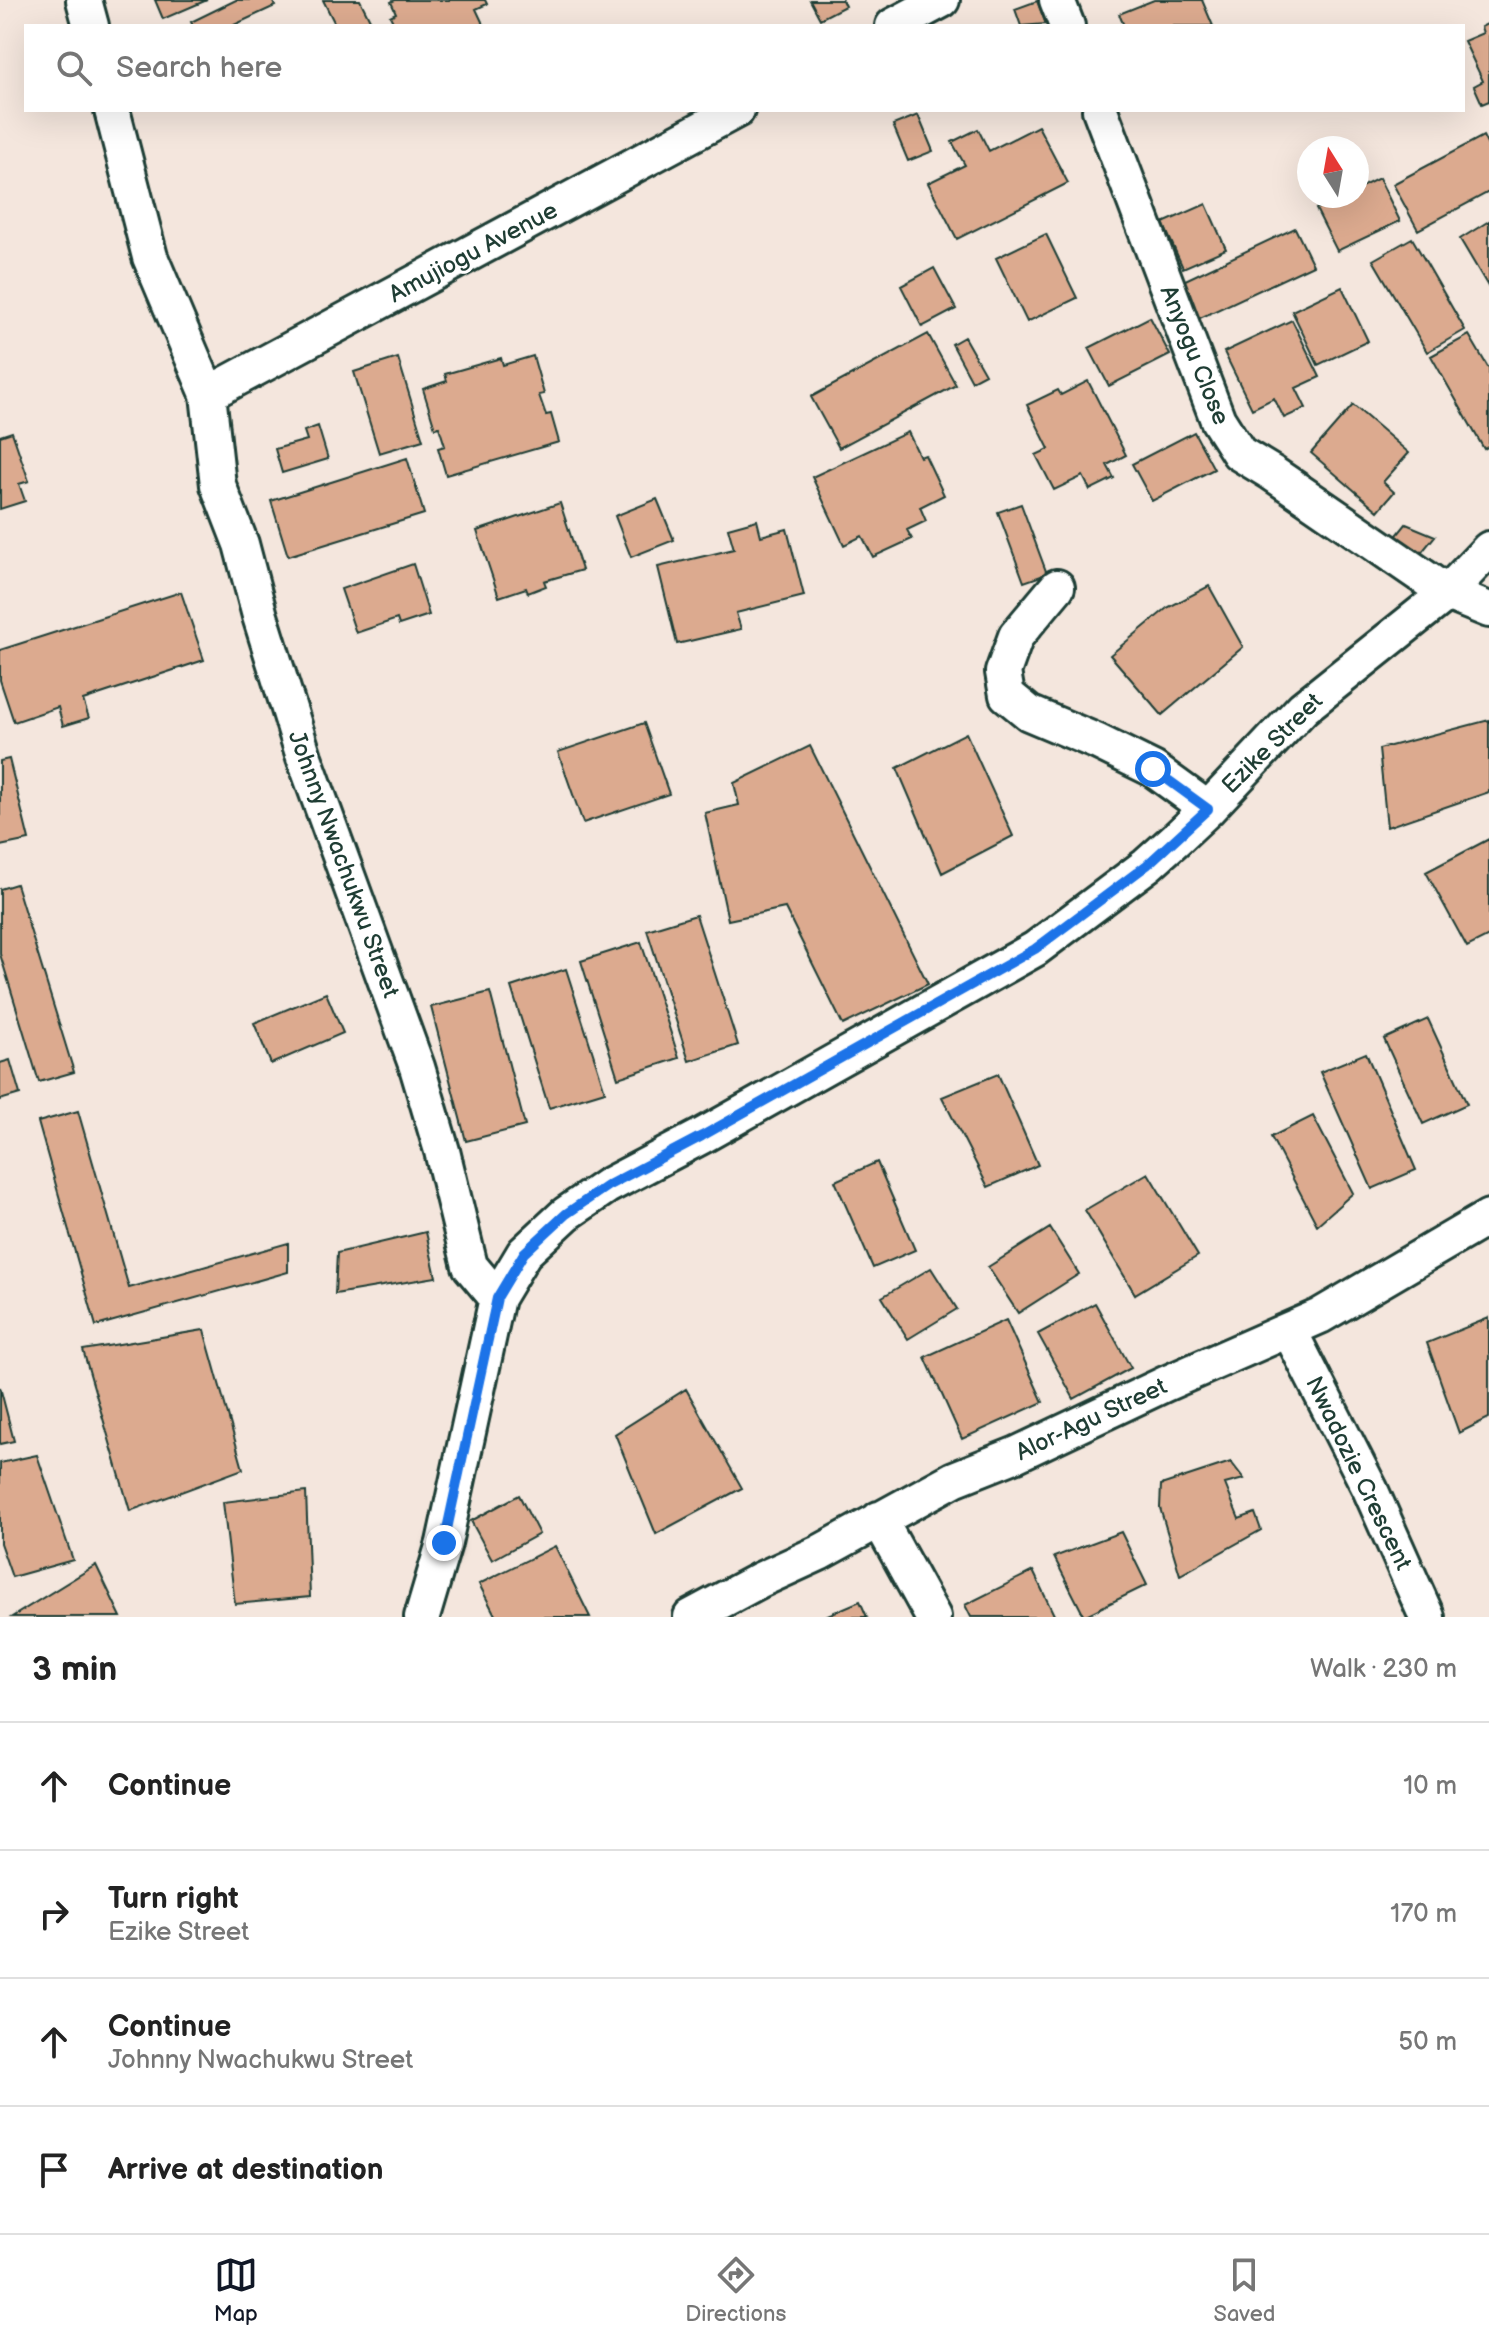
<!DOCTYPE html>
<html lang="en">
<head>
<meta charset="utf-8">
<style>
	:root { --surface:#fff; --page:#f2f2f2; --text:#222; --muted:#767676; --line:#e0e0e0; --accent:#111827 }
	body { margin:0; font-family:"Balsamiq Sans",sans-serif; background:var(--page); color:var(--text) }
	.compass { position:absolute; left:1297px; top:136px; width:72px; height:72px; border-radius:50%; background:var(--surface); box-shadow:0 8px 32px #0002; rotate:349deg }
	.stop { position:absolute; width:24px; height:24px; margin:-18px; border:6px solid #1a73e8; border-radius:50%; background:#fff }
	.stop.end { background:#1a73e8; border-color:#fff; box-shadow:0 2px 8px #0008 }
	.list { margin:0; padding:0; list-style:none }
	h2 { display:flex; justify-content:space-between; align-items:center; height:104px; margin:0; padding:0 32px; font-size:34px }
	h2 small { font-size:26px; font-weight:400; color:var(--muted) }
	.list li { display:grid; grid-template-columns:52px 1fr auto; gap:24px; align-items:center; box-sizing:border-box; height:128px; padding:0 32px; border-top:2px solid var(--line) }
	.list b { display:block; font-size:30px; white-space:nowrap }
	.list p { margin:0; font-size:26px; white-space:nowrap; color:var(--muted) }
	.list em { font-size:26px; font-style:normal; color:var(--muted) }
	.icon { flex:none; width:44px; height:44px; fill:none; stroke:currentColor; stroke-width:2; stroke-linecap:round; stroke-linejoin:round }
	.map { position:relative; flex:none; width:1489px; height:1617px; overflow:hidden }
	.search { position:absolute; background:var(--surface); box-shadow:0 8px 32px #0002; left:24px; right:24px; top:24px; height:88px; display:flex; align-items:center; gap:20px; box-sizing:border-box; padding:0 28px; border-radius:0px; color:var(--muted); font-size:30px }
	.sheet { height:616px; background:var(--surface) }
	nav { display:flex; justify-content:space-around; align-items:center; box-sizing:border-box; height:112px; border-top:2px solid var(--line); background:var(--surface); font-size:22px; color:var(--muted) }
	nav a { display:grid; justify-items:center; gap:4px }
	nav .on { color:var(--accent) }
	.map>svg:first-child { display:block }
	.building { fill:#dcaa8f; stroke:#1f3d34; stroke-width:2 }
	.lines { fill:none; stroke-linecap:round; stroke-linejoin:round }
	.minor-casing { stroke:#1f3d34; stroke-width:40 }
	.minor { stroke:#fff; stroke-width:34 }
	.route { stroke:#1a73e8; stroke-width:10 }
	.labels { text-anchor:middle; stroke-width:6; stroke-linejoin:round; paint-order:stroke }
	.street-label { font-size:24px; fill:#1f3d34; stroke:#fff }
</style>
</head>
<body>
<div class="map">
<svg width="1489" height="1617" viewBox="0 0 1489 1617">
	<rect width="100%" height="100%" fill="#f4e6dd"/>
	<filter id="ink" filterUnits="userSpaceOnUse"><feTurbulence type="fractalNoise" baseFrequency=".0125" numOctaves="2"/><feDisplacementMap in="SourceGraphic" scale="16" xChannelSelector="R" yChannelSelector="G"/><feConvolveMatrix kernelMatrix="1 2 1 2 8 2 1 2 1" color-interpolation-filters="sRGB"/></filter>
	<g filter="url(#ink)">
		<path class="building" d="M155 0H207L163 19Z
			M236 0H272L275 6 232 26H193L191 22Z
			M323 0H360L373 26H336Z
			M395 0H485L487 4 476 9 484 26H395L390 16 396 13 391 2Z
			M810 0H842L845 6 820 19Z
			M1154 0H1202L1213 26H1124L1119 14Z
			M1037 1 1046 24 1021 26 1015 9Z
			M1489 23V101L1482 104 1474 86 1483 81 1464 41 1483 33 1481 27Z
			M918 115 933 151 908 161 893 125Z
			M1038 126 1068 183 957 239 928 183 965 165 952 142 978 129 989 151Z
			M1483 136 1489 148V192L1418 230 1393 184Z
			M1379 178 1400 221 1337 251 1316 209 1343 196H1357V189Z
			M1206 204 1226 249 1183 268 1163 223Z
			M1489 221V288L1460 239Z
			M1295 228 1313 265 1198 319 1181 282Z
			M1046 234 1077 298 1027 322 996 258Z
			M1412 238 1465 330 1427 352 1373 260Z
			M934 268 956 309 922 327 901 286Z
			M1342 287 1368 341 1318 365 1292 311Z
			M1150 317 1170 355 1109 386 1089 348Z
			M1292 320 1320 377 1296 388 1306 408 1284 418 1274 398 1252 409 1224 352Z
			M928 334 956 385 839 448 811 397Z
			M1469 335 1489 369V446L1484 449 1431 356Z
			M964 337 985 374 972 381 952 344Z
			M533 356 544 394 539 395 546 415 551 414 559 442 446 475 438 448 445 446 439 427 435 428 423 389 447 381 445 374 501 358 503 365Z
			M398 358 423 440 379 453 354 372Z
			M1088 381 1126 455 1107 465 1114 478 1090 490 1083 476 1054 490 1036 455 1049 449 1027 405 1058 390 1061 395Z
			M1353 405 1409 453 1383 482 1394 492 1378 511 1311 453Z
			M318 426 328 459 282 473 275 449 307 440 304 431Z
			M12 432 29 481 19 484 25 501 0 509V436Z
			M908 432 920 457 925 455 944 495 920 507 926 521 907 530 912 539 873 557 862 536 844 545 812 477Z
			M1194 432 1214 469 1152 501 1132 464Z
			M407 458 424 514 288 556 271 501Z
			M657 499 674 540 631 557 615 516Z
			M560 503 582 570 544 581 546 586 528 593 526 588 499 597 477 531Z
			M1021 504 1047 574 1024 582 998 512Z
			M757 520 761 536 787 529 804 596 736 613 741 629 677 644 658 567 734 549 728 528Z
			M1406 524 1435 536 1417 558 1393 540Z
			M413 564 429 615 399 625 397 619 356 633 341 589Z
			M1209 586 1243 647 1162 715 1110 655 1167 608Z
			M181 592 204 660 83 700 89 718 63 726 58 707 14 722 0 680V650Z
			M1489 720V792L1387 827 1379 749Z
			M644 723 669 794 583 823 558 752Z
			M966 733 1013 836 942 873 897 768Z
			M810 746 928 984 843 1025 785 908 728 920 705 813 739 805 734 783Z
			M9 759 29 840 0 846V761Z
			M1489 839V936L1467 947 1426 872Z
			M16 884 74 1072 39 1082 0 954V889Z
			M696 915 738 1045 689 1061 647 930Z
			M641 942 679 1058 618 1078 581 961Z
			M566 969 605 1091 549 1108 511 987Z
			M490 992 525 1126 466 1141 431 1007Z
			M326 993 343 1033 271 1064 254 1023Z
			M1428 1019 1467 1104 1423 1124 1384 1039Z
			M1366 1053 1416 1170 1372 1189 1320 1072Z
			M10 1060 20 1094 0 1100V1063Z
			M998 1074 1038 1165 988 1187 942 1097Z
			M78 1111 129 1288 288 1243V1272L96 1326 38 1122Z
			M1313 1116 1353 1193 1317 1225 1271 1137Z
			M877 1162 915 1250 873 1268 835 1181Z
			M1148 1173 1198 1256 1135 1294 1085 1210Z
			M1050 1228 1079 1274 1018 1313 988 1267Z
			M426 1232 436 1277 335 1294 337 1253Z
			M931 1268 957 1309 908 1339 882 1297Z
			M1095 1303 1131 1368 1074 1399 1038 1334Z
			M1489 1318V1418L1459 1433 1427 1343Z
			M1006 1320 1043 1402 962 1439 925 1357Z
			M204 1330 243 1469 130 1511 83 1350Z
			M0 1387 14 1441 0 1444Z
			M686 1389 742 1488 656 1534 615 1434Z
			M37 1455 73 1560 12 1577 0 1543V1463Z
			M1231 1462 1244 1479 1225 1484 1239 1519 1255 1513 1261 1530 1180 1575 1160 1508 1161 1485Z
			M306 1492 310 1597 235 1604 223 1502Z
			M519 1495 539 1534 492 1560 471 1521Z
			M1121 1532 1147 1585 1084 1616 1054 1557Z
			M555 1546 590 1617H496L479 1584Z
			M96 1565 121 1617H12Z
			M1033 1571 1055 1617H971L965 1605Z
			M860 1601 867 1617H823Z"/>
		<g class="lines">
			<g class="minor-casing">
				<path id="minor" d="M84 0 91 26
					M1057 0 1067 26
					M893 26 942 0
					M112 110 150 257 208 394 218 485 241 544 260 616 304 757 417 1067 442 1151 470 1266 497 1298
					M1100 110 1218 420 1239 453 1272 473 1447 593 1489 610
					M208 394 737 110
					M1057 587 1016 636 1003 672 1007 695 1029 713 1098 742 1153 769 1208 809
					M1289 1330 1370 1489 1427 1617
					M879 1519 933 1617
					M422 1617 444 1543 497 1298 524 1253 566 1214 607 1186 702 1136 1035 949 1147 865 1176 839 1208 809 1303 708 1447 593 1489 549
					M691 1617 760 1580 819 1553 954 1479 1017 1454 1165 1384 1320 1316 1489 1217"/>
			</g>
			<use href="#minor" class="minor"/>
		</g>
	</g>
	<g class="lines" filter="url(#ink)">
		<path class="route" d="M444 1543 497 1298 524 1253 566 1214 607 1186 702 1136 1035 949 1147 865 1208 809 1153 769"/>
	</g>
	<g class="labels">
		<g class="street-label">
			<text transform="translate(473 252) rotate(-28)" y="8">Amujiogu Avenue</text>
			<text transform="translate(1195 355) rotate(68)" y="8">Anyogu Close</text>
			<text transform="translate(1272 743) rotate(-45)" y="8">Ezike Street</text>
			<text transform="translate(344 864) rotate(70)" y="8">Johnny Nwachukwu Street</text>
			<text transform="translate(1091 1419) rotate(-25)" y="8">Alor-Agu Street</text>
			<text transform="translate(1359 1473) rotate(64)" y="8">Nwadozie Crescent</text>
		</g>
	</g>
</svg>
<svg class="compass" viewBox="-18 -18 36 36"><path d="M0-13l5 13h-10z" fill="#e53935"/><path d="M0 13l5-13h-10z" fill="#767676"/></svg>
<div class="stop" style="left:1153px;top:769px"></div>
<div class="stop end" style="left:444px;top:1543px"></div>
<div class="search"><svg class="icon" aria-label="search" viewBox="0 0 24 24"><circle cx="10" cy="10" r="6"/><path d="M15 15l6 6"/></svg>Search here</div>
</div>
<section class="sheet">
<h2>3 min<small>Walk · 230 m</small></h2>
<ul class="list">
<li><svg class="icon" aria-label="ahead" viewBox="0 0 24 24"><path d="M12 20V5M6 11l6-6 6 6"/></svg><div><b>Continue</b></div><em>10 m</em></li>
<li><svg class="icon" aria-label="right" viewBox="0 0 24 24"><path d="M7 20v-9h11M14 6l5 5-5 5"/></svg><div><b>Turn right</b><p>Ezike Street</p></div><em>170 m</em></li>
<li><svg class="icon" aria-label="ahead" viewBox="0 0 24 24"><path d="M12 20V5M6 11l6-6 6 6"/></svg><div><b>Continue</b><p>Johnny Nwachukwu Street</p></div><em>50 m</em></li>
<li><svg class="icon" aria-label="arrive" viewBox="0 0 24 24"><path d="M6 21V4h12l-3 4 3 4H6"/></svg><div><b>Arrive at destination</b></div></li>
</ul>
</section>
<nav>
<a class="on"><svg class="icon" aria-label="map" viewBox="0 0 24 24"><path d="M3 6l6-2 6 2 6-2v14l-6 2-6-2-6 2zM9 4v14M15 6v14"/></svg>Map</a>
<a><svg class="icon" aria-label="directions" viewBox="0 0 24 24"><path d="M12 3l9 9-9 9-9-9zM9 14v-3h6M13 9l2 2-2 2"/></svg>Directions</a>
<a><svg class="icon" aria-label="saved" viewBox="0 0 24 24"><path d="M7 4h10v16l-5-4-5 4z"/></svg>Saved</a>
</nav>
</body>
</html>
